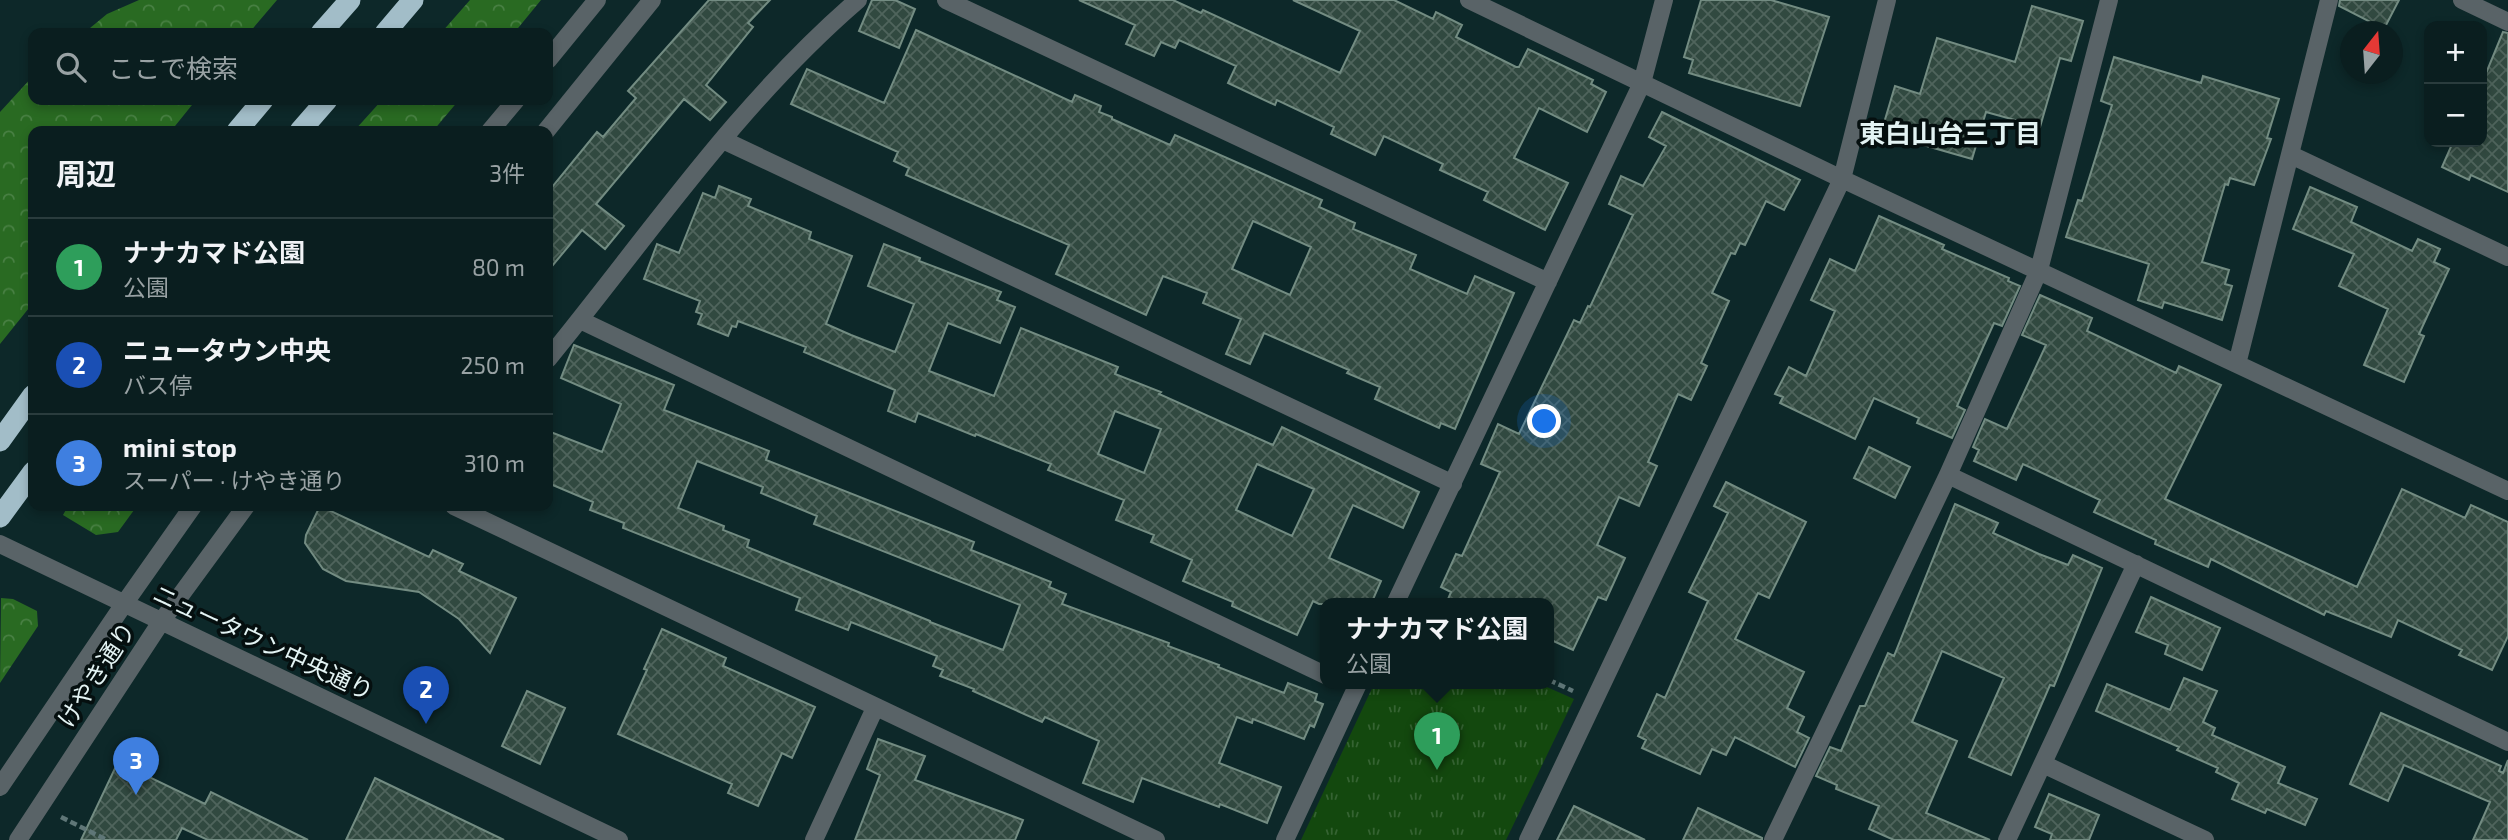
<!DOCTYPE html>
<html lang="ja">
<head>
<meta charset="utf-8">
<style>
	:root { --surface:#0a1e1f; --page:#132728; --text:#f1f3f6; --muted:#99a2a4; --line:#2a3c3d; --accent:#ea580c }
	body { margin:0; font-family:"Exo 2","Noto Sans JP",sans-serif; background:var(--page); color:var(--text) }
	.controls { position:absolute; right:21px; top:21px; display:grid; overflow:hidden; border-radius:14px; box-shadow:0 4px 10px #0003 }
	.controls button { width:63px; height:63px; display:grid; place-items:center; padding:0; border:0; border-bottom:2px solid var(--line); background:var(--surface); color:var(--text); font:35px sans-serif }
	.compass { position:absolute; left:2340px; top:21px; width:63px; height:63px; border-radius:50%; background:var(--surface); box-shadow:0 4px 10px #0003; rotate:17deg }
	.you { position:absolute; left:1545px; top:422px; width:24px; height:24px; margin:-18px; border:5px solid #fff; border-radius:50%; background:#1a73e8; box-shadow:0 0 0 10px #1a73e833 }
	.badge { display:grid; place-items:center; width:46px; height:46px; border-radius:50%; background:var(--accent); color:#fff; font-size:23px; font-weight:700 }
	.pin { position:absolute; translate:-50% -58px; filter:drop-shadow(0 2px 4px #0008) }
	.pin::after { content:''; position:absolute; top:37px; width:24px; height:21px; background:inherit; clip-path:polygon(0 0,100% 0,50% 100%) }
	.popup { position:absolute; left:1320px; top:598px; width:234px; height:91px; box-sizing:border-box; display:grid; place-content:center; border-radius:14px; background:var(--surface); filter:drop-shadow(0 2px 5px #0005); font-size:23px; white-space:nowrap; color:var(--muted) }
	.popup b { font-size:26px; color:var(--text) }
	.popup::after { content:''; position:absolute; left:50%; top:100%; margin-left:-14px; border:14px solid transparent; border-top-color:var(--surface) }
	.list { margin:0; padding:0; list-style:none }
	h2 { display:flex; justify-content:space-between; align-items:center; height:91px; margin:0; padding:0 28px; font-size:30px }
	h2 small { font-size:23px; font-weight:400; color:var(--muted) }
	.list li { display:grid; grid-template-columns:46px 1fr auto; gap:21px; align-items:center; box-sizing:border-box; height:98px; padding:0 28px; border-top:2px solid var(--line) }
	.list b { display:block; font-size:26px; white-space:nowrap }
	.list p { margin:0; font-size:23px; white-space:nowrap; color:var(--muted) }
	.list em { font-size:23px; font-style:normal; color:var(--muted) }
	.icon { flex:none; width:38px; height:38px; fill:none; stroke:currentColor; stroke-width:2; stroke-linecap:round; stroke-linejoin:round }
	.map { position:relative; flex:none; width:2508px; height:840px; overflow:hidden }
	.search { position:absolute; background:var(--surface); box-shadow:0 4px 10px #0003; left:28px; top:28px; width:525px; height:77px; display:flex; align-items:center; gap:18px; box-sizing:border-box; padding:0 24px; border-radius:14px; color:var(--muted); font-size:26px }
	.panel { position:absolute; background:var(--surface); box-shadow:0 4px 10px #0003; left:28px; top:126px; width:525px; height:385px; border-radius:14px }
	.map>svg:first-child { display:block }
	.forest { fill:url(#forest-crowns) }
	.park { fill:url(#park-tufts) }
	.building { fill:url(#building-cross-hatch); stroke:#738c82; stroke-width:2; fill-rule:evenodd }
	.lines { fill:none; stroke-linecap:round; stroke-linejoin:round }
	.path { stroke:#5f7677; stroke-width:4.5; stroke-dasharray:7 3.5; stroke-linecap:butt }
	.minor { stroke:#596367; stroke-width:18 }
	.tertiary { stroke:#596367; stroke-width:18 }
	.motorway { stroke:#a2bdc8; stroke-width:21 }
	.labels { text-anchor:middle; stroke-width:7; stroke-linejoin:round; paint-order:stroke }
	.street-label { font-size:24px; fill:#e3f3f3; stroke:#050f0f }
	.neighbourhood-label { font-size:26px; font-weight:bold; fill:#e3f3f3; stroke:#050f0f }
</style>
</head>
<body>
<div class="map">
<svg width="2508" height="840" viewBox="0 0 2508 840">
	<defs>
		<pattern id="forest-crowns" width="20" height="18" patternUnits="userSpaceOnUse" patternTransform="scale(1.75)"><rect width="20" height="18" fill="#296a22"/><path d="M2 6a3 3 0 1 1 6 0M12 15a3 3 0 1 1 6 0" fill="none" stroke="#488043"/></pattern>
		<pattern id="park-tufts" width="24" height="20" patternUnits="userSpaceOnUse" patternTransform="scale(1.75)"><rect width="24" height="20" fill="#13480e"/><path d="M3 7l-1-3M5 7V3M7 7l1-3M15 17l-1-3M17 17v-4M19 17l1-3" fill="none" stroke="#356332"/></pattern>
		<pattern id="building-cross-hatch" width="8" height="8" patternUnits="userSpaceOnUse" patternTransform="scale(1.75)"><rect width="8" height="8" fill="#314940"/><path d="M0 0l8 8M0 8l8-8" fill="none" stroke="#4f645c"/></pattern>
	</defs>
	<rect width="100%" height="100%" fill="#0d2829"/>
	<path class="forest" d="M139 0H277L249 33H84L107 14Z
		M470 0H541L514 33H441Z
		M33 76V100H196L171 131H33V303L0 344V112Z
		M382 100H459L433 131H354Z
		M68 506H137L118 532 96 535 63 515Z
		M1 598 13 599 37 611 38 626 0 683Z"/>
	<path class="park" d="M1374 684H1540L1574 699 1506 840H1301Z"/>
	<path class="building" d="M709 0H770L748 23 753 27 706 85 726 102 710 120 684 99 596 204 624 226 605 249 582 230 548 271V192L597 132 603 137 636 98 628 91Z
		M872 0H895L915 9 899 48 859 31Z
		M1079 0H1173L1201 13 1203 10 1340 73 1360 31 1293 0H1394L1433 19 1436 12 1462 25 1456 37 1516 67H1519L1528 49 1593 80 1591 84 1606 92 1587 132 1539 108 1514 158 1568 183 1545 230 1484 200 1488 192 1440 170 1443 164 1384 136 1375 155 1331 134 1334 127 1277 100 1275 105 1228 83 1236 66 1179 40 1175 48 1161 42 1154 56 1126 44 1135 25Z
		M1701 0H1771L1829 17 1800 106 1689 73 1693 60 1684 57Z
		M2340 0H2399L2384 29 2339 6Z
		M2032 6 2083 21 2071 61 2060 58 2040 127 1986 112 1972 159 1881 133 1895 86 1920 94 1937 38 2015 62Z
		M916 30 1072 102 1075 95 1101 106 1099 112 1112 117V119L1170 145 1175 135 1322 200 1319 207 1355 223 1353 229 1416 255 1410 269 1467 294 1475 276 1514 293 1455 429 1441 423 1439 428 1375 399 1380 387 1347 373 1349 370 1264 333 1250 364 1226 354 1241 319 1203 303 1207 293 1163 276 1146 315 1056 274 1069 245 906 175 909 168 894 161 898 152 791 104 807 69 884 103ZM1253 221 1311 247 1290 295 1232 269Z
		M2503 32 2508 33V192L2471 175 2469 180 2442 167 2453 142H2482V83Z
		M2114 57 2201 83 2203 76 2279 99 2267 138 2271 139 2254 185 2230 178 2228 185 2225 184 2202 262 2229 270 2225 284 2232 286 2222 320 2164 302 2162 308 2138 300 2149 264 2066 237 2078 200 2082 201 2112 105 2101 101Z
		M1662 112 1800 180 1784 210 1766 201 1745 245 1740 243 1735 254 1731 253 1712 293 1729 301 1701 363 1707 366 1691 400 1678 394 1648 462 1657 466 1639 506 1619 497 1597 545 1625 558 1606 600 1598 597 1573 650 1549 639V604H1446L1451 592 1441 587 1456 554 1462 556 1500 472 1481 464 1498 424 1519 434 1574 320 1580 323 1588 306 1590 307 1633 215 1609 204 1621 176 1643 186 1666 146 1649 137Z
		M719 186 751 199 748 206 811 232 809 239 852 256 826 324 851 335 895 352 914 304 868 286 884 244 920 258 919 261 1001 292 997 300 1015 307 1000 343 948 323 929 371 994 396 1021 328 1118 367 1115 374 1161 392 1159 394 1273 445 1282 427 1419 492 1403 528 1353 505 1329 558 1381 581 1371 604H1319L1313 601 1297 635 1232 606 1233 602 1183 581 1192 560 1151 542 1154 535 1116 520 1124 500 1048 470 1051 464 976 434 975 436 918 413 915 422 888 411 895 390 804 352 806 347 738 321 736 327 732 326 728 336 698 324 702 314 696 312 700 301 644 279 657 244 679 253 703 193 715 198ZM1115 411 1161 429 1144 473 1098 454ZM1257 464 1314 489 1292 536 1236 510Z
		M2310 187 2357 207 2351 222 2412 251 2418 239 2440 249 2434 262 2449 269 2419 334 2424 336 2404 382 2364 365 2388 309 2339 286 2354 254 2293 229Z
		M1879 216 1944 245 1942 249 2009 278 2008 281 2020 286 2002 326 1994 323 1984 345 1957 406 1965 410 1952 438 1917 423 1919 418 1874 398 1855 439 1780 403 1783 397 1775 394 1789 367 1806 376 1835 311 1811 300 1830 259 1855 271Z
		M2040 295 2092 318 2087 331 2176 373 2179 366 2221 385 2165 499 2357 587 2402 489 2465 518 2471 505 2508 522V636L2492 670 2459 655 2462 650 2398 620 2391 637 2326 611 2324 615 2211 559 2208 567 2155 544 2156 540 2094 512 2100 500 2023 464 2016 480 1974 461 1979 450 1973 447 1985 419 2007 429 2046 345 2022 335Z
		M574 345 674 385 664 410 769 451 766 460 974 542 971 550 1051 582 1049 587 1066 594 1062 604 1169 643 1168 646 1219 665 1218 667 1284 693 1288 683 1317 694 1315 701 1323 704 1314 727 1310 725 1304 739 1253 719 1252 723 1237 717 1219 763 1281 787 1267 823 1220 804 1219 807 1142 778 1133 802 1083 783 1099 741 1045 717 1042 722 973 691 974 689 940 676 943 670 933 666 937 656 851 622 848 630 796 610 800 598 623 528 624 523 590 510 593 502 548 483V431L602 452 621 404 561 378ZM697 461 763 487 761 493 817 516 814 524 1020 605 1003 650 930 622V621L747 547 749 540 723 530 724 526 678 508Z
		M1869 447 1910 467 1895 498 1854 478Z
		M1726 482 1806 522 1769 598 1758 593 1735 639 1804 672 1787 708 1804 717 1797 732 1809 738 1795 767 1735 737 1726 755 1712 749 1700 774 1642 748 1646 740 1638 736 1657 694 1665 698 1708 601 1689 592 1728 513 1714 506Z
		M1955 504 1998 523 1993 533 2039 554 2068 565 2073 555 2102 568 2054 686 2050 685 2011 775 1969 757 2004 678 1942 651 1912 722 1957 741 1926 813 1990 840H1894L1869 829 1879 806 1836 789 1837 785 1816 776 1830 747 1841 751 1860 706H1865L1888 653 1894 656Z
		M320 506 429 557 433 550 463 564 459 571 516 598 490 653 459 619 419 592 346 581 323 569 305 543 306 535Z
		M2151 597 2220 628 2202 670 2165 654 2168 645 2136 632Z
		M662 629 726 658 723 666 815 707 792 758 782 753 758 806 728 793 732 784 618 734 647 670 644 669Z
		M2184 678 2217 691 2203 722 2215 728 2212 735 2285 767 2278 783 2317 799 2305 825 2267 809 2265 813 2232 799 2239 783 2216 772 2218 768 2177 750 2179 747 2096 711 2107 684 2170 710Z
		M527 691 565 708 540 764 502 746Z
		M2381 713 2501 766 2499 771 2503 773 2508 760V840H2473L2490 802 2404 765 2388 801 2350 784Z
		M878 739 925 756 915 780 1023 820 1015 840H855L880 775 867 769Z
		M118 762 205 804 211 792 308 840H208L182 828 176 840H81Z
		M375 778 504 840H346Z
		M2049 794 2099 815 2089 840H2050L2052 834 2035 827Z
		M1574 806 1645 840H1557Z
		M1698 808 1762 838V840H1683Z"/>
	<g class="lines">
		<path class="path" d="M1549 680 1573 691
			M61 817 107 840"/>
		<path class="minor" d="M946 0 1548 282
			M1469 0 1842 179 2508 491
			M2462 0 2508 22
			M723 140 1453 484
			M2291 155 2508 257
			M580 320 1325 675
			M548 359C647 238 738 103 858 0
			M2237 364 2329 0
			M1948 475 2508 742
			M454 506 1156 840
			M1395 604 1642 83 1664 0
			M2043 764 2205 840
			M814 840 875 708
			M1285 840 1358 684
			M1528 840 1842 179 1887 0
			M1773 840 1948 475 2039 270 2109 0
			M2007 840 2136 564"/>
		<path class="tertiary" d="M548 60 597 0
			M490 131 516 100
			M546 131 652 0
			M0 544 619 840
			M0 787 124 604 193 506
			M18 840 161 622 246 506"/>
		<path class="motorway" d="M321 33 350 0
			M385 33 413 0
			M237 131 263 100
			M300 131 327 100
			M0 441 33 395
			M0 517 33 472"/>
	</g>
	<g class="labels">
		<g class="street-label">
			<text transform="translate(263 643) rotate(25)" y="8">ニュータウン中央通り</text>
			<text transform="translate(97 675) rotate(-57)" y="8">けやき通り</text>
		</g>
		<g class="neighbourhood-label">
			<text x="1950" y="143">東白山台三丁目</text>
		</g>
	</g>
</svg>
<div class="controls">
<button>+</button>
<button>−</button>
</div>
<svg class="compass" viewBox="-18 -18 36 36"><path d="M0-13l5 13h-10z" fill="#e53935"/><path d="M0 13l5-13h-10z" fill="#99a2a4"/></svg>
<div class="you"></div>
<div class="pin badge" style="left:1437px;top:770px;background:#2e9e5b">1</div>
<div class="popup"><b>ナナカマド公園</b>公園</div>
<div class="pin badge" style="left:426px;top:724px;background:#1a4fb4">2</div>
<div class="pin badge" style="left:136px;top:795px;background:#3f7fe0">3</div>
<div class="search"><svg class="icon" aria-label="search" viewBox="0 0 24 24"><circle cx="10" cy="10" r="6"/><path d="M15 15l6 6"/></svg>ここで検索</div>
<section class="panel">
<h2>周辺<small>3件</small></h2>
<ul class="list">
<li><span class="badge" style="background:#2e9e5b">1</span><div><b>ナナカマド公園</b><p>公園</p></div><em>80 m</em></li>
<li><span class="badge" style="background:#1a4fb4">2</span><div><b>ニュータウン中央</b><p>バス停</p></div><em>250 m</em></li>
<li><span class="badge" style="background:#3f7fe0">3</span><div><b>mini stop</b><p>スーパー · けやき通り</p></div><em>310 m</em></li>
</ul>
</section>
</div>
</body>
</html>
